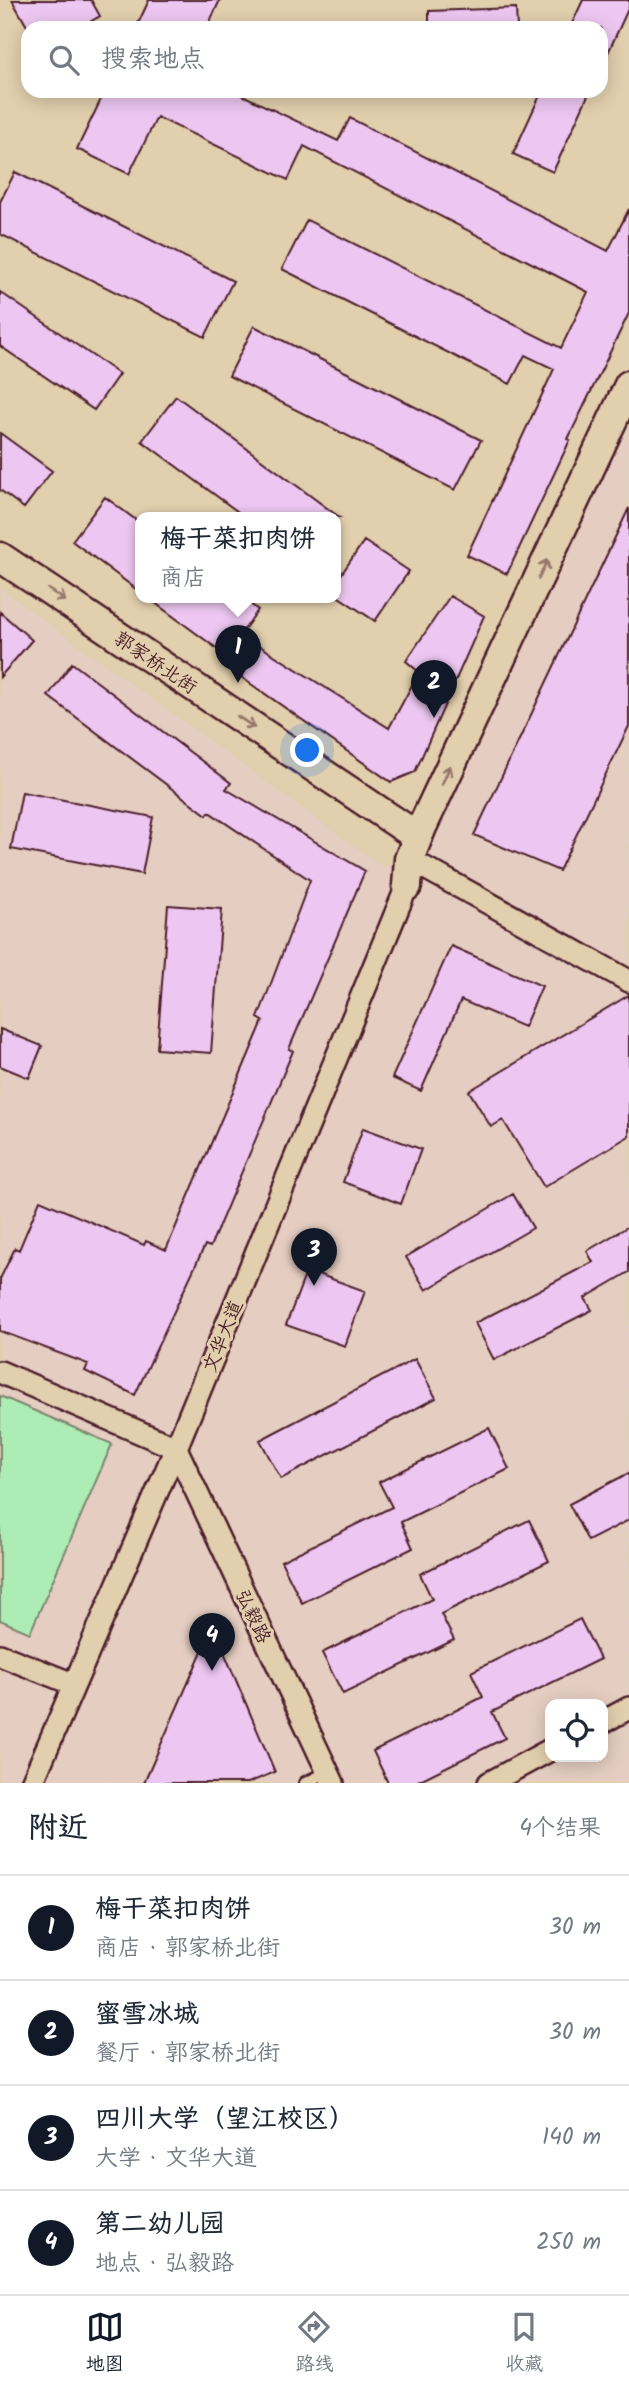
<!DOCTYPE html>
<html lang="zh">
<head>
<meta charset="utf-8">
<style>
	:root { --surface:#fff; --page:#f2f2f3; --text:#1f2937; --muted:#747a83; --line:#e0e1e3; --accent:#111827 }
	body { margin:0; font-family:Kalam,"LXGW WenKai TC",sans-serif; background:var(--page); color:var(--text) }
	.controls { position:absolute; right:21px; bottom:21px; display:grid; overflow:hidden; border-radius:14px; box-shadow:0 4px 18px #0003 }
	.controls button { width:63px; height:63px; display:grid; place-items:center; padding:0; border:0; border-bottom:2px solid var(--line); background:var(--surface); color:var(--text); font:35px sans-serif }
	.you { position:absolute; left:308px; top:751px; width:24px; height:24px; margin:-18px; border:5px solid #fff; border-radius:50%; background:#1a73e8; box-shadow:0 0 0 10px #1a73e833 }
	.badge { display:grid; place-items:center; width:46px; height:46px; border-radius:50%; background:var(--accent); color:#fff; font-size:23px; font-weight:700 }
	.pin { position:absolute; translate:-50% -58px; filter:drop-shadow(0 2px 4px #0008) }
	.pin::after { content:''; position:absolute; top:37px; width:24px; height:21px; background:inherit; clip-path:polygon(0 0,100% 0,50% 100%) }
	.popup { position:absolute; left:135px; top:512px; width:206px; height:91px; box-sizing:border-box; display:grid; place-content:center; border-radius:14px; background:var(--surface); filter:drop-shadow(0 2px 5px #0005); font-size:23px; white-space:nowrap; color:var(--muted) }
	.popup b { font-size:26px; color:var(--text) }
	.popup::after { content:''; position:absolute; left:50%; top:100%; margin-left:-14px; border:14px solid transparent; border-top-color:var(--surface) }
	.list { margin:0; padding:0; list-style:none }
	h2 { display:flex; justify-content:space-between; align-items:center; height:91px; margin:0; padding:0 28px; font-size:30px }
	h2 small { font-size:23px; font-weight:400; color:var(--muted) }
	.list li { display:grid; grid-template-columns:46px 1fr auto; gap:21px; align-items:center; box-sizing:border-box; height:105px; padding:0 28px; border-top:2px solid var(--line) }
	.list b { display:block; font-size:26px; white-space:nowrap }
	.list p { margin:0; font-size:23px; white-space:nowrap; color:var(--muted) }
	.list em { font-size:23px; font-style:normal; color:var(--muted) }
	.icon { flex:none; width:38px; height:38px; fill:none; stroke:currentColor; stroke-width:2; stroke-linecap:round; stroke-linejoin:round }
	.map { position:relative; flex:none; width:629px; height:1783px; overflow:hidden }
	.search { position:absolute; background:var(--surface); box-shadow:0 4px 18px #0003; left:21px; right:21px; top:21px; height:77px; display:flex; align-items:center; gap:18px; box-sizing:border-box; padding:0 24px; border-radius:21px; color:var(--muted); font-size:26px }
	.sheet { height:511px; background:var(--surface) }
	nav { display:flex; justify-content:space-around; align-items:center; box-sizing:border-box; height:98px; border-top:2px solid var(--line); background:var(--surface); font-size:19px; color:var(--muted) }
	nav a { display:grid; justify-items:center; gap:4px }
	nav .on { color:var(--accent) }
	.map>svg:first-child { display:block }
	.built { fill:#e5cdc1; fill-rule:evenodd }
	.green { fill:#adecb4; stroke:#7c8670; stroke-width:2 }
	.building { fill:#edc7f1; stroke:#4a1f2b; stroke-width:2 }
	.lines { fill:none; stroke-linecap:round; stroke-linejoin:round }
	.lane-casing { stroke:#4a1f2b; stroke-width:16 }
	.street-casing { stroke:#4a1f2b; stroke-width:26 }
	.secondary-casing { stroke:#4a1f2b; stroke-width:33 }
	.lane { stroke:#e2cfad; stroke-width:10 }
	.street { stroke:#e2cfad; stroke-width:21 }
	.secondary { stroke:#e2cfad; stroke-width:28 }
	.oneway { stroke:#96776c }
	.labels { text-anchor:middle; stroke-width:6; stroke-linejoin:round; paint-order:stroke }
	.street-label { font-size:19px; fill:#4a1f2b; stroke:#e2cfad }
</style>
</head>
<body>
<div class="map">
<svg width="629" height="1783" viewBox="0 0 629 1783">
	<rect width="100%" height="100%" fill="#e2cfad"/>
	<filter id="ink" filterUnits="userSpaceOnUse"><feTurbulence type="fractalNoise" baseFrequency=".0143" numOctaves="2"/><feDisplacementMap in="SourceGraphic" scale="14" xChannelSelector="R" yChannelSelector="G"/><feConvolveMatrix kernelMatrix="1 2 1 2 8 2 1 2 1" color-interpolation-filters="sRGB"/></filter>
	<g filter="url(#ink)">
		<path class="built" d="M629 412V1783H0V588L383 867 409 859ZM550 1704H603V1757H550Z"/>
		<path class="green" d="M0 1396 112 1444 30 1633 0 1620Z"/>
		<path class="building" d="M12 0H91L100 16 79 28H28Z
			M149 0H220L207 28H136Z
			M583 0H629V7L601 68V28H570Z
			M516 8 517 28H429V11Z
			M105 91H234L338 141 350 118 608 251 629 209V313L568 439 570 440 507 574 467 555 554 369 525 355 510 384 282 269 307 220 561 348 588 292 304 146 288 180 157 117 129 174 77 149Z
			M542 91H590L553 172 513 154Z
			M15 172 233 281 205 337 0 234V202Z
			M0 292 119 374 94 410 0 346Z
			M254 326 481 440 455 490 229 376Z
			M176 396 339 517H245L142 441Z
			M0 433 52 471 24 508 0 490Z
			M105 497 140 523V592L72 541Z
			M629 508V726L559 871 474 835Z
			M364 541 409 571 375 621 336 595V582Z
			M450 596 484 616 415 772 391 782 241 677 246 670 147 597H241L258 610 241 634 389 728 419 672 406 661Z
			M0 612 32 640 0 677Z
			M72 663 231 783 226 789 365 871 289 1049 293 1051 210 1247 205 1245 135 1395 85 1371 88 1364 0 1331V1279L15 1248 19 1250 40 1200 144 1245 146 1241 166 1250 263 1021 258 1018 310 880 209 812 207 815 48 696Z
			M22 792 153 817 142 874 11 849Z
			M168 905 222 909 211 1053 157 1049Z
			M451 946 542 986 524 1027 461 1000 421 1091 392 1078Z
			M629 995V1136L544 1187 503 1120 491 1127 469 1091Z
			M0 1029 42 1046 29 1078 0 1066Z
			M363 1128 421 1149 401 1204 343 1182Z
			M513 1194 533 1228 426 1290 406 1257Z
			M629 1226V1272L585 1298 592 1310 494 1360 475 1323 593 1262 587 1251Z
			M307 1270 365 1291 345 1346 286 1325Z
			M415 1359 436 1398 281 1479 260 1440Z
			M489 1428 509 1469 401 1522 413 1548 302 1603 281 1561 392 1507 379 1482Z
			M629 1473V1520L588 1541 569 1504Z
			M529 1520 549 1561 441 1614 454 1640 343 1694 322 1653 432 1599 420 1574Z
			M580 1619 600 1659 492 1712 505 1738 414 1783H388L373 1751 483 1697 471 1672Z
			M213 1626 275 1772 248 1783H144Z"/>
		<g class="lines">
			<g class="lane-casing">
				<path id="lane" d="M305 1783 328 1772"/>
			</g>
			<g class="street-casing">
				<path id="street" d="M409 859 629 981
					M0 1372 176 1448 333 1783
					M0 1655 73 1684
					M603 1722 629 1708
					M32 1783 176 1448 407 886
					M489 1783 550 1750"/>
			</g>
			<g class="secondary-casing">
				<path id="secondary" d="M0 557 418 837
					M407 886 409 859 422 827 629 385"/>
			</g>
			<use href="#lane" class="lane"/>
			<use href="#street" class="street"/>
			<use href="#secondary" class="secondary"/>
		</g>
		<defs><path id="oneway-shaft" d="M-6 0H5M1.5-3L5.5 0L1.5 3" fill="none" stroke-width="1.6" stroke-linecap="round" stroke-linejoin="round" transform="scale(1.75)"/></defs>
		<g class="oneway">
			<use href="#oneway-shaft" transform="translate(543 569) rotate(-65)"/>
			<use href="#oneway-shaft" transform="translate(57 595) rotate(34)"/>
			<use href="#oneway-shaft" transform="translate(246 722) rotate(34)"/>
			<use href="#oneway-shaft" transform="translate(446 775) rotate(-65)"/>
		</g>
	</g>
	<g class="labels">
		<g class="street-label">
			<text transform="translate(156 662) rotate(34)" y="7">郭家桥北街</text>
			<text transform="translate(222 1336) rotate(-68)" y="7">文华大道</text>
			<text transform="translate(254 1616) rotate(65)" y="7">弘毅路</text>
		</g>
	</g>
</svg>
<div class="controls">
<button><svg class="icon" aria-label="locate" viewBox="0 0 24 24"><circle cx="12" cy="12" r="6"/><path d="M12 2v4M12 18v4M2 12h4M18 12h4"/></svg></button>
</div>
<div class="you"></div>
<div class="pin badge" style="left:238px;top:683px">1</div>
<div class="popup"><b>梅干菜扣肉饼</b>商店</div>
<div class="pin badge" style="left:434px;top:718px">2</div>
<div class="pin badge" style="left:314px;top:1286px">3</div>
<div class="pin badge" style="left:212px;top:1671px">4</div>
<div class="search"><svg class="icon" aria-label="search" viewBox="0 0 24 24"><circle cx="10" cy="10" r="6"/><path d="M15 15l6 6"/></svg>搜索地点</div>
</div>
<section class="sheet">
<h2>附近<small>4个结果</small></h2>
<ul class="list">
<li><span class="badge">1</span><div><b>梅干菜扣肉饼</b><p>商店 · 郭家桥北街</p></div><em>30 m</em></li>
<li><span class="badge">2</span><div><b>蜜雪冰城</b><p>餐厅 · 郭家桥北街</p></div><em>30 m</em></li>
<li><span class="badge">3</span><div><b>四川大学（望江校区）</b><p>大学 · 文华大道</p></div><em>140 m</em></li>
<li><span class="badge">4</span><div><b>第二幼儿园</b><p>地点 · 弘毅路</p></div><em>250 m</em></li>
</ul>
</section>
<nav>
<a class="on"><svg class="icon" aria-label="map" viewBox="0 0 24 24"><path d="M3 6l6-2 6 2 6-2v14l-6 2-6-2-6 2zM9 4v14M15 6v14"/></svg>地图</a>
<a><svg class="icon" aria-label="directions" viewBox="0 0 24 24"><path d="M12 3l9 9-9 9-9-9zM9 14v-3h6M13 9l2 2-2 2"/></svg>路线</a>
<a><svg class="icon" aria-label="saved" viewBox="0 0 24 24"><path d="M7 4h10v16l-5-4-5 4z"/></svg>收藏</a>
</nav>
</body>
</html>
